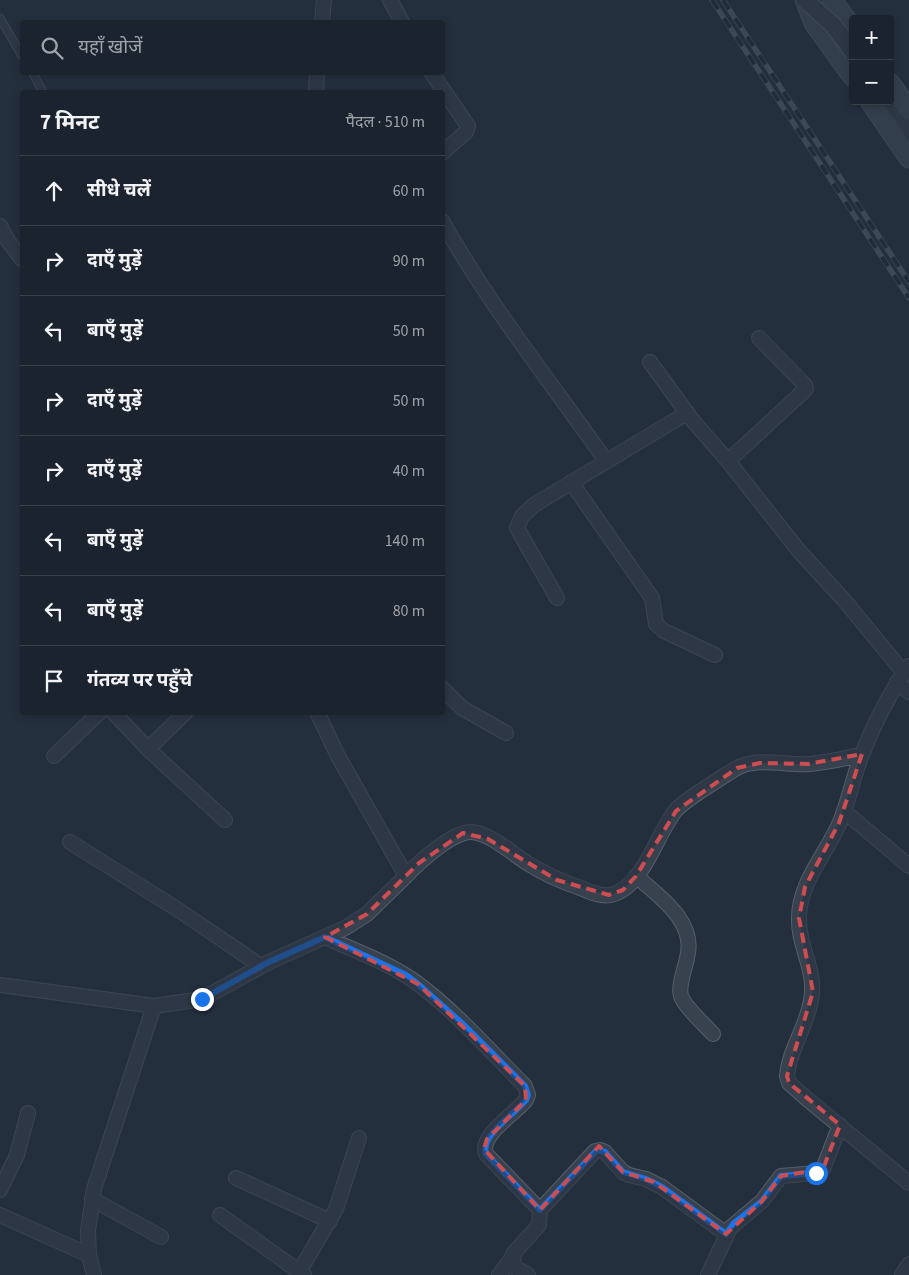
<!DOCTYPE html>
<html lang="hi">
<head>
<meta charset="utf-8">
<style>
	:root { --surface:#1b232e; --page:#242b36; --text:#f1f3f6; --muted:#a0a4aa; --line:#39404a }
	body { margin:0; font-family:"Source Sans 3","Noto Sans Devanagari",sans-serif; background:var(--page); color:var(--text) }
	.controls { position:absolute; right:15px; top:15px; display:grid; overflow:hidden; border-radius:5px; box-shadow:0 2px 8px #0003 }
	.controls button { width:45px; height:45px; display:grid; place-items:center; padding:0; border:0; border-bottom:1px solid var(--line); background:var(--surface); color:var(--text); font:25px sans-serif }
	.stop { position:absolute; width:15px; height:15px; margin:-11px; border:4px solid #1a73e8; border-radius:50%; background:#fff }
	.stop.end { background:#1a73e8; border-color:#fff; box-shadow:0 1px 5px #0008 }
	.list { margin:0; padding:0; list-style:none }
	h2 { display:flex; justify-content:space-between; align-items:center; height:65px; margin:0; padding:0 20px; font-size:21px }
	h2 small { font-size:16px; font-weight:400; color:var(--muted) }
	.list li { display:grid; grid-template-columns:32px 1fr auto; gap:15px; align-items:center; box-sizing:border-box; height:70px; padding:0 20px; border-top:1px solid var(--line) }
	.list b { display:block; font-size:19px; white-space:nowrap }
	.list em { font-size:16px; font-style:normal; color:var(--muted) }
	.icon { flex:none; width:28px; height:28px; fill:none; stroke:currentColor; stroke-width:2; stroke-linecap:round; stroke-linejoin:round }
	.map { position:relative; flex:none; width:909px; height:1275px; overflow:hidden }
	.search { position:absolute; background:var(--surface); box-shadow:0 2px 8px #0003; left:20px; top:20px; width:425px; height:55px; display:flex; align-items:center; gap:12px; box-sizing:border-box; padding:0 18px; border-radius:5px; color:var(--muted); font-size:19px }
	.panel { position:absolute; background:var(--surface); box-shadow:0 2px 8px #0003; left:20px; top:90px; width:425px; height:625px; border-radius:5px }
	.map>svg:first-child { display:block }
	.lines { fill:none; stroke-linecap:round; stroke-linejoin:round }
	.service-casing { stroke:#565f6c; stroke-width:9 }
	.minor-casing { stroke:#565f6c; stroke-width:16 }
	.tertiary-casing { stroke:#565f6c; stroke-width:19 }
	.secondary-casing { stroke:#565f6c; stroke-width:21 }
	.service { stroke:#38414e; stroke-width:7 }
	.minor { stroke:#38414e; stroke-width:14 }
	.tertiary { stroke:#38414e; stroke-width:16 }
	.secondary { stroke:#465061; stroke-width:19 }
	.rail-casing { stroke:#5a6575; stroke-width:5.5 }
	.rail { stroke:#1d2633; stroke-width:4; stroke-dasharray:11; stroke-linecap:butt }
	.tertiary-bridge-casing { stroke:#565f6c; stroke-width:19; stroke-linecap:butt }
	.tertiary-bridge { stroke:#38414e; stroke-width:16 }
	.route { stroke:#1a73e8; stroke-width:6 }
	.marked { fill:none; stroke:#ce4d50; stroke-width:4; stroke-dasharray:10 6; stroke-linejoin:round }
</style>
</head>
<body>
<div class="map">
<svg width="909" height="1275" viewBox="0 0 909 1275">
	<rect width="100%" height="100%" fill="#242f3e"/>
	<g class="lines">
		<g class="service-casing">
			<path id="service" d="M0 18 22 56
				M32 72 43 92"/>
		</g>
		<g class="minor-casing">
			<path id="minor" d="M390 0 402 22
				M322 22 324 0
				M431 72 468 126 466 132 442 153
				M316 92 317 72
				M442 221C490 306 550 381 606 461
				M0 226 8 241 22 259
				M650 362 693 421 728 461 799 551 844 600 904 673
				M728 461 806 389 805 385 759 338
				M571 482 652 598 656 624 664 631 715 655
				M557 598 517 528 522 516 534 505 687 413
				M909 666C890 692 873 726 861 757 853 778 849 800 840 822 827 853 799 882 799 918 798 947 817 971 811 1000 807 1026 789 1050 787 1076L789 1083 807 1099 909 1183
				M897 682 909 692
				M442 688 462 708 506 733
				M113 712 148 749 186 712
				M317 712 338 756 406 876C418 863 452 832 471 832 488 832 513 854 527 863 543 873 560 881 578 887 588 891 600 897 611 895 643 888 657 833 676 810 686 799 721 778 735 769 757 756 786 766 810 764 828 762 845 759 862 754
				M148 749 225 820
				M54 756 100 712
				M844 811 909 866
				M70 842 177 909 261 966
				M636 876C660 897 697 922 687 958 685 969 678 985 681 996 684 1006 705 1025 713 1034
				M325 937C355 951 390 963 417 983 456 1012 490 1051 525 1086L528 1095 526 1100C515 1114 479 1135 486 1154L540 1210 539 1225 513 1254 514 1267 528 1275
				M0 985 154 1006 202 999 269 962 345 928 367 914 406 876
				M236 1178 330 1221
				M0 1190 17 1155 28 1113
				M92 1199 161 1237
				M540 1210 595 1151 600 1150 605 1152 623 1172 629 1175 646 1179 662 1187 726 1234
				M0 1215 89 1255
				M220 1215 304 1275
				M299 1272 336 1209 359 1138
				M94 1275 89 1255 88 1231 94 1189 154 1006
				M499 1275 511 1259
				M708 1275 730 1228 762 1201 781 1176 816 1173 823 1169 840 1125
				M902 1275 909 1264"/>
		</g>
		<g class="tertiary-casing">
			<path id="tertiary" d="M887 101 909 134"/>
		</g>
		<g class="secondary-casing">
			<path id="secondary" d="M805 0 814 23 853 77
				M832 0 853 29
				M890 83 909 110
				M870 101 909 158"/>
		</g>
		<use href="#service" class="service"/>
		<use href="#minor" class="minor"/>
		<use href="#tertiary" class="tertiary"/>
		<use href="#secondary" class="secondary"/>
		<g class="rail-casing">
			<path id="rail" d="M712 0 909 298
				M723 0 909 282"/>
		</g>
		<use href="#rail" class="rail"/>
		<g class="tertiary-bridge-casing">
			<path id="tertiary-bridge" d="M805 0 833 25 853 52"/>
		</g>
		<use href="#tertiary-bridge" class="tertiary-bridge"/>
	</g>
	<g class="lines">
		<path class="route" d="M202 999 269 962 325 937 406 975 418 984 464 1025 525 1086 528 1095 526 1100C515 1114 480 1135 486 1154L540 1210 597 1150 605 1152 623 1172 646 1179 662 1187 726 1234 734 1223 762 1201 781 1176 816 1173"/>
	</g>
	<path d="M0 0H909V1275H0ZM862 754 839 823 805 887 799 918 813 992 787 1076 789 1083 840 1125 823 1169 781 1176 762 1201 726 1234 654 1182 623 1172 599 1146 540 1210 484 1149 487 1139 526 1100 525 1086 418 984 325 937 367 914 419 863 463 833 488 839 557 880 609 895 623 890 636 876 676 811 737 768 760 763 808 764Z" fill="#242f3e" fill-opacity=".55" fill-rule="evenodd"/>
	<path class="marked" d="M862 754 839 823 805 887 799 918 813 992 787 1076 789 1083 840 1125 823 1169 781 1176 762 1201 726 1234 654 1182 623 1172 599 1146 540 1210 484 1149 487 1139 526 1100 525 1086 418 984 325 937 367 914 419 863 463 833 488 839 557 880 609 895 623 890 636 876 676 811 737 768 760 763 808 764Z"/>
</svg>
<div class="controls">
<button>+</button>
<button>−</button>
</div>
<div class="stop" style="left:816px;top:1173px"></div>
<div class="stop end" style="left:202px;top:999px"></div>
<div class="search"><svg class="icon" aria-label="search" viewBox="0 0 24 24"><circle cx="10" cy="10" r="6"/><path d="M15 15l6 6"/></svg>यहाँ खोजें</div>
<section class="panel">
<h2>7 मिनट<small>पैदल · 510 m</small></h2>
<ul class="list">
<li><svg class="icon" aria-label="ahead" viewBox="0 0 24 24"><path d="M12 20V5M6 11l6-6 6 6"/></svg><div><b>सीधे चलें</b></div><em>60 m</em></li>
<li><svg class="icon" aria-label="right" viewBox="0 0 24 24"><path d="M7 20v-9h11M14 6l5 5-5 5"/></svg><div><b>दाएँ मुड़ें</b></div><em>90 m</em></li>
<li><svg class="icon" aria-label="left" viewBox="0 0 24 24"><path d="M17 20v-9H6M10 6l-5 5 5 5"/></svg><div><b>बाएँ मुड़ें</b></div><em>50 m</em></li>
<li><svg class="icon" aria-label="right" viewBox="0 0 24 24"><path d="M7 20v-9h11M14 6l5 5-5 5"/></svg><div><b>दाएँ मुड़ें</b></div><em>50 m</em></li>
<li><svg class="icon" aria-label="right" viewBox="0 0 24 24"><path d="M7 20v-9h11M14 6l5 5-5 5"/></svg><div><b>दाएँ मुड़ें</b></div><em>40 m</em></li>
<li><svg class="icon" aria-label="left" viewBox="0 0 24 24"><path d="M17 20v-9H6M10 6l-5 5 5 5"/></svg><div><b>बाएँ मुड़ें</b></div><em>140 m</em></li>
<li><svg class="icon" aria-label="left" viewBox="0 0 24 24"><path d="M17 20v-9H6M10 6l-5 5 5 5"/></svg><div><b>बाएँ मुड़ें</b></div><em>80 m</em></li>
<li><svg class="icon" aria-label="arrive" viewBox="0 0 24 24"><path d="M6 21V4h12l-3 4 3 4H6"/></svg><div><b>गंतव्य पर पहुँचे</b></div></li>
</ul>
</section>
</div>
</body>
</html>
